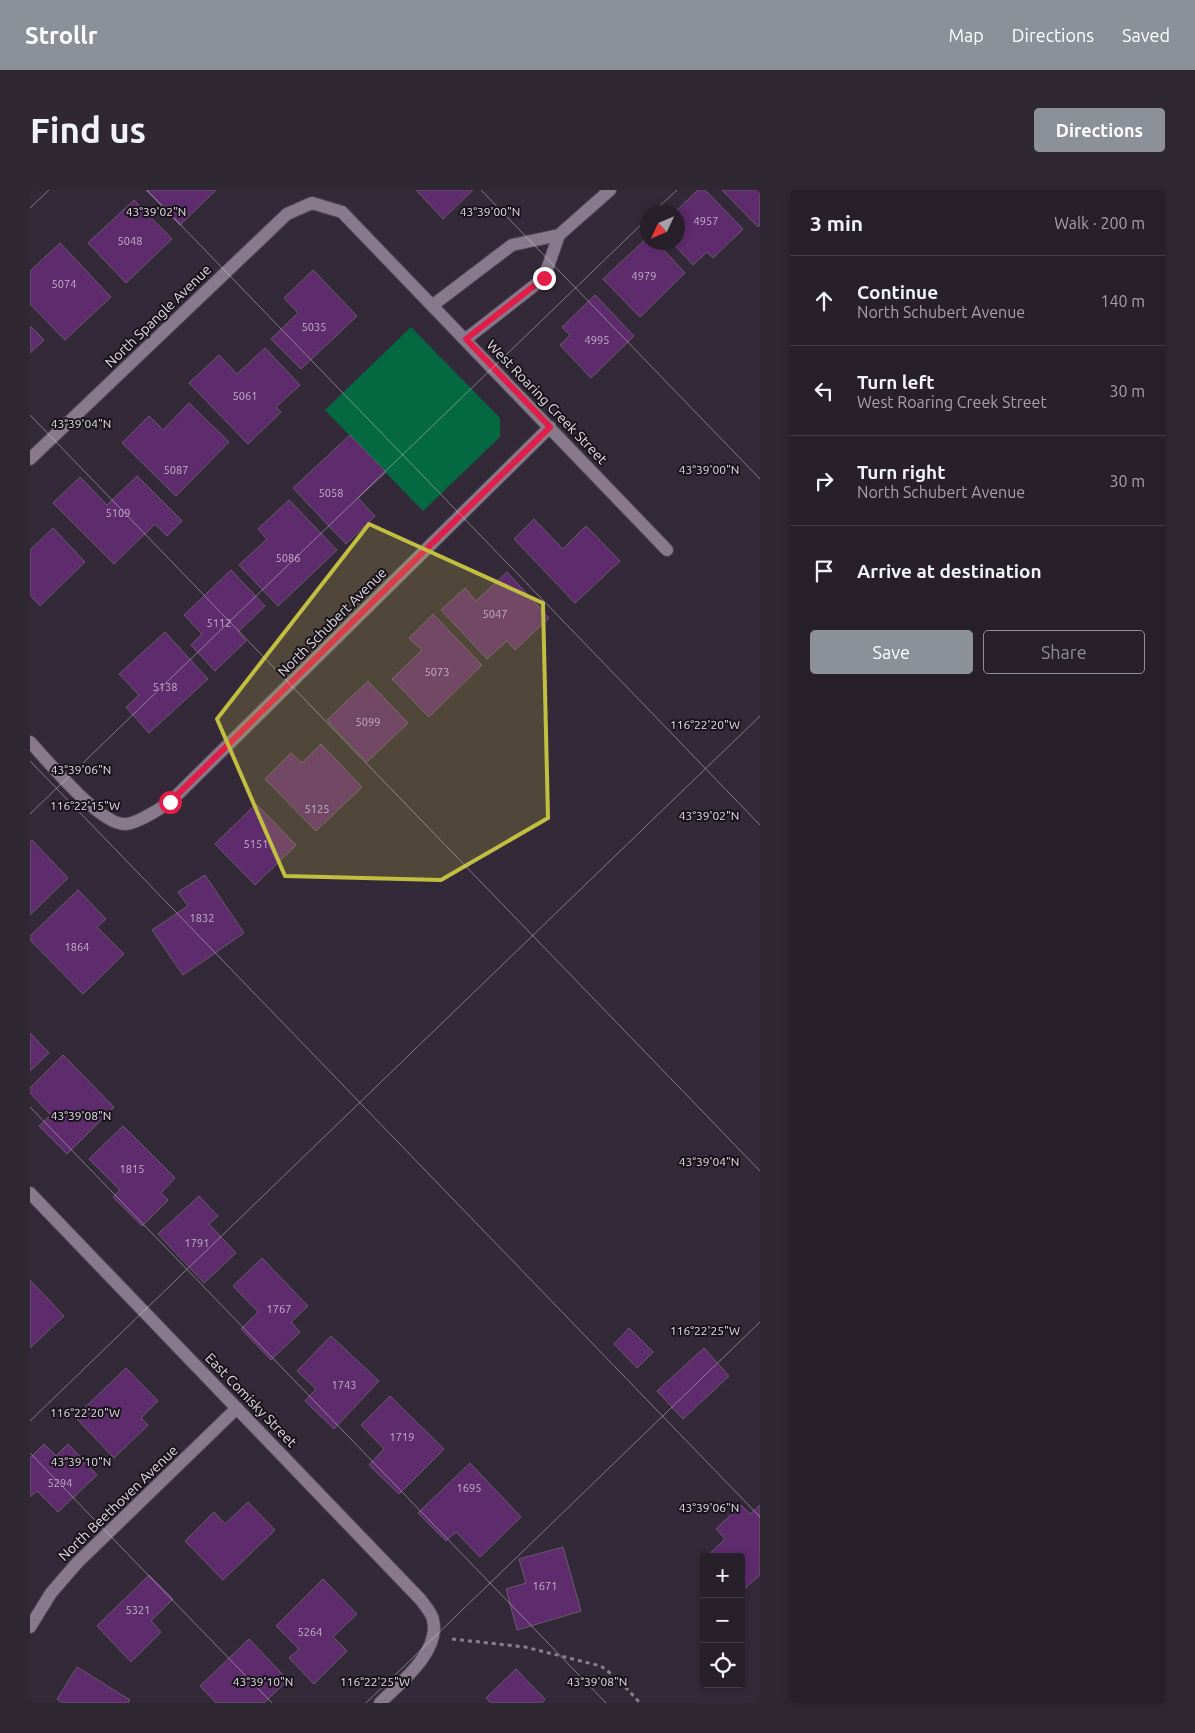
<!DOCTYPE html>
<html lang="en">
<head>
<meta charset="utf-8">
<style>
	:root { --surface:#271f2a; --page:#2f2732; --text:#f1f3f6; --muted:#a4a2a8; --line:#433d47; --accent:#8c9099 }
	body { margin:0; font-family:Ubuntu,sans-serif; background:var(--page); color:var(--text) }
	.controls { position:absolute; right:15px; bottom:15px; display:grid; overflow:hidden; border-radius:5px; box-shadow:0 2px 8px #0003 }
	.controls button { width:45px; height:45px; display:grid; place-items:center; padding:0; border:0; border-bottom:1px solid var(--line); background:var(--surface); color:var(--text); font:25px sans-serif }
	.compass { position:absolute; left:610px; top:15px; width:45px; height:45px; border-radius:50%; background:var(--surface); box-shadow:0 2px 8px #0003; rotate:226deg }
	.stop { position:absolute; width:15px; height:15px; margin:-11px; border:4px solid #e11d48; border-radius:50%; background:#fff }
	.stop.end { background:#e11d48; border-color:#fff; box-shadow:0 1px 5px #0008 }
	.list { margin:0; padding:0; list-style:none }
	h2 { display:flex; justify-content:space-between; align-items:center; height:65px; margin:0; padding:0 20px; font-size:21px }
	h2 small { font-size:16px; font-weight:400; color:var(--muted) }
	.list li { display:grid; grid-template-columns:32px 1fr auto; gap:15px; align-items:center; box-sizing:border-box; height:90px; padding:0 20px; border-top:1px solid var(--line) }
	.list b { display:block; font-size:19px; white-space:nowrap }
	.list p { margin:0; font-size:16px; white-space:nowrap; color:var(--muted) }
	.list em { font-size:16px; font-style:normal; color:var(--muted) }
	.actions { display:flex; gap:10px; padding:15px 20px }
	.actions a { flex:1; padding:11px 0; border:1px solid var(--accent); border-radius:5px; text-align:center; font-size:18px; color:var(--accent) }
	.actions .main { background:var(--accent); color:#fff }
	.icon { flex:none; width:28px; height:28px; fill:none; stroke:currentColor; stroke-width:2; stroke-linecap:round; stroke-linejoin:round }
	.map { position:relative; flex:none; width:730px; height:1513px; overflow:hidden; border-radius:5px }
	header { display:flex; align-items:center; gap:30px; box-sizing:border-box; height:70px; padding:0 25px; background:var(--accent); color:#fff }
	header strong { font-size:24px }
	nav { display:flex; gap:28px; margin-inline-start:auto; font-size:18px }
	.intro { display:flex; align-items:center; justify-content:space-between; box-sizing:border-box; height:120px; padding:0 30px }
	h1 { margin:0; font-size:35px }
	.button { padding:12px 22px; border-radius:5px; background:var(--accent); color:#fff; font-size:18px; font-weight:700 }
	main { display:flex; gap:30px; padding:0 30px }
	aside { flex:1; background:var(--surface); border-radius:5px; box-shadow:0 2px 8px #0003 }
	.map>svg:first-child { display:block }
	.green { fill:#046841 }
	.building { fill:#5e2b6d; stroke:#695c6d }
	.lines { fill:none; stroke-linecap:round; stroke-linejoin:round }
	.street-casing { stroke:#504753; stroke-width:14 }
	.path { stroke:#897f8c; stroke-width:3; stroke-dasharray:4 4; stroke-linecap:butt }
	.street { stroke:#887a8c; stroke-width:12 }
	.route { stroke:#e11d48; stroke-width:6 }
	.marked { fill:#c1be40; fill-opacity:0.2; stroke:#c1be40; stroke-width:4; stroke-linejoin:round }
	.ticks { fill:none; stroke:#e5dde7; stroke-width:1; stroke-opacity:0.45 }
	.labels { text-anchor:middle; stroke-width:4; stroke-linejoin:round; paint-order:stroke }
	.number-label { font-size:11px; fill:#c3b0c8 }
	.street-label { font-size:14px; fill:#e5dde7; stroke:#19141b }
	.ticks-label { font-size:12px; text-anchor:middle; fill:#e5dde7; stroke:#19141b; stroke-width:4; stroke-linejoin:round; paint-order:stroke }
</style>
</head>
<body>
<header>
<strong>Strollr</strong>
<nav><a>Map</a><a>Directions</a><a>Saved</a></nav>
</header>
<div class="intro"><h1>Find us</h1><a class="button">Directions</a></div>
<main>
<div class="map">
<svg width="730" height="1513" viewBox="0 0 730 1513">
	<rect width="100%" height="100%" fill="#342938"/>
	<path class="green" d="M381 137 470 228V247L393 321 295 220Z"/>
	<path class="building" d="M116 0H186L150 35Z
		M386 0H443L413 29Z
		M668 0H675L713 39 683 68 677 62 663 75 642 52H648V22H645Z
		M692 0H730V35L728 37Z
		M104 10 142 49 96 93 58 53Z
		M618 47V52H626L655 83 610 127 573 89Z
		M30 53 81 107 35 150 0 114V81Z
		M283 80 327 126 271 179 241 149 268 123 254 108Z
		M565 105 604 146 561 188 530 155 540 145 532 137Z
		M0 136 14 150 0 163Z
		M235 158 270 195 246 217 251 222 218 254 159 193 189 165 207 184Z
		M159 213 199 252 146 306 92 253 119 226 133 240Z
		M320 245 356 282 328 308 345 326 316 354 263 298Z
		M107 286 152 331 137 346 125 334 84 374 23 313 50 287 77 315Z
		M259 310 307 360 248 416 209 375 237 349 228 339Z
		M504 329 533 359 556 336 590 371 545 413 484 349Z
		M23 338 55 372 10 416 0 405V360Z
		M201 380 235 416 208 442 216 451 185 481 161 455 172 444 154 425Z
		M477 382 519 428 485 460 477 451 457 469 411 420 435 398 446 411Z
		M403 424 452 475 399 527 362 489 392 460 379 448Z
		M135 442 178 489 119 543 96 517 109 505 89 484Z
		M338 491 378 533 337 572 297 530Z
		M291 554 332 597 286 641 235 589 261 563 272 573Z
		M226 614 266 655 225 695 185 654Z
		M2 650 38 688 0 725V652Z
		M175 685 214 743 153 785 122 740 158 716 148 702Z
		M48 700 76 729 67 737 94 764 53 804 0 750V746Z
		M0 843 19 863 0 881Z
		M33 865 84 917 37 964 9 936 21 925 0 903V898Z
		M93 936 145 988 131 1003 138 1010 112 1036 83 1007 90 1000 59 969Z
		M169 1006 188 1026 179 1034 206 1063 174 1093 128 1044Z
		M232 1068 278 1116 261 1132 270 1142 241 1170 211 1139 228 1122 203 1096Z
		M0 1090 34 1126 0 1158Z
		M599 1138 623 1162 607 1178 584 1154Z
		M301 1146 349 1191 304 1239 275 1211 286 1199 267 1181Z
		M674 1158 699 1186 653 1229 627 1201Z
		M96 1178 128 1211 111 1228 118 1235 84 1268 45 1227Z
		M360 1206 414 1259 369 1304 339 1275 354 1259 331 1235Z
		M14 1254 26 1266 38 1254 67 1285 28 1322 7 1301 0 1307V1268Z
		M440 1273 491 1327 450 1367 426 1342 416 1351 388 1323Z
		M218 1312 245 1340 193 1390 155 1351 184 1322 195 1334Z
		M711 1315 720 1324 730 1315V1385L711 1402V1367H676L695 1349 686 1339Z
		M533 1357 551 1421 487 1440 476 1399 496 1393 489 1369Z
		M119 1385 143 1409 121 1431 131 1442 101 1472 67 1436Z
		M293 1389 327 1424 303 1447 317 1461 284 1494 259 1468 269 1459 246 1436Z
		M219 1449 258 1490 234 1513H186L170 1496Z
		M47 1477 100 1510 98 1513H32L27 1509Z
		M486 1479 515 1509 512 1513H461L456 1508Z"/>
	<g class="lines">
		<g class="street-casing">
			<path id="street" d="M529 45 580 0
				M403 115 482 55 529 45 514 88 436 149
				M0 269 257 24 282 13 312 22 637 360
				M0 552C18 571 70 635 95 634 106 634 131 618 140 612L520 237
				M0 1003 391 1410C395 1416 402 1423 403 1430 411 1461 370 1493 350 1513
				M0 1437 21 1403 47 1373 207 1218"/>
		</g>
		<path class="path" d="M422 1449 495 1457 571 1476 589 1490 610 1513"/>
		<use href="#street" class="street"/>
	</g>
	<g class="lines">
		<path class="route" d="M140 612 520 237 436 149 514 88"/>
	</g>
	<path class="marked" d="M339 334 513 413 518 628 411 690 255 686 187 529Z"/>
	<path class="ticks" d="M117 0 730 635M451 0 730 289M0 18 19 0M623 22 647 0M0 225 730 981M0 571 730 1327M0 624 618 28M0 917 576 1513M0 1231 730 526M0 1263 242 1513M336 1513 730 1132"/>
	<g class="labels">
		<g class="number-label">
			<text x="676" y="35">4957</text>
			<text x="100" y="55">5048</text>
			<text x="614" y="90">4979</text>
			<text x="34" y="98">5074</text>
			<text x="284" y="141">5035</text>
			<text x="567" y="154">4995</text>
			<text x="215" y="210">5061</text>
			<text x="146" y="284">5087</text>
			<text x="301" y="307">5058</text>
			<text x="88" y="327">5109</text>
			<text x="258" y="372">5086</text>
			<text x="465" y="428">5047</text>
			<text x="189" y="437">5112</text>
			<text x="407" y="486">5073</text>
			<text x="135" y="501">5138</text>
			<text x="338" y="536">5099</text>
			<text x="287" y="623">5125</text>
			<text x="226" y="658">5151</text>
			<text x="172" y="732">1832</text>
			<text x="47" y="761">1864</text>
			<text x="102" y="983">1815</text>
			<text x="167" y="1057">1791</text>
			<text x="249" y="1123">1767</text>
			<text x="314" y="1199">1743</text>
			<text x="372" y="1251">1719</text>
			<text x="30" y="1297">5294</text>
			<text x="439" y="1302">1695</text>
			<text x="515" y="1400">1671</text>
			<text x="108" y="1424">5321</text>
			<text x="280" y="1446">5264</text>
		</g>
		<g class="street-label">
			<text transform="translate(128 126) rotate(-44)" y="5">North Spangle Avenue</text>
			<text transform="translate(517 212) rotate(46)" y="5">West Roaring Creek Street</text>
			<text transform="translate(302 432) rotate(-45)" y="5">North Schubert Avenue</text>
			<text transform="translate(221 1210) rotate(46)" y="5">East Comisky Street</text>
			<text transform="translate(88 1313) rotate(-44)" y="5">North Beethoven Avenue</text>
		</g>
	</g>
	<g class="ticks-label">
		<text x="126" y="26">43°39'02"N</text>
		<text x="460" y="26">43°39'00"N</text>
		<text x="51" y="238">43°39'04"N</text>
		<text x="679" y="284">43°39'00"N</text>
		<text x="675" y="539">116°22'20"W</text>
		<text x="51" y="584">43°39'06"N</text>
		<text x="55" y="620">116°22'15"W</text>
		<text x="679" y="630">43°39'02"N</text>
		<text x="51" y="930">43°39'08"N</text>
		<text x="679" y="976">43°39'04"N</text>
		<text x="675" y="1145">116°22'25"W</text>
		<text x="55" y="1227">116°22'20"W</text>
		<text x="51" y="1276">43°39'10"N</text>
		<text x="679" y="1322">43°39'06"N</text>
		<text x="233" y="1496">43°39'10"N</text>
		<text x="567" y="1496">43°39'08"N</text>
		<text x="345" y="1496">116°22'25"W</text>
	</g>
</svg>
<div class="controls">
<button>+</button>
<button>−</button>
<button><svg class="icon" aria-label="locate" viewBox="0 0 24 24"><circle cx="12" cy="12" r="6"/><path d="M12 2v4M12 18v4M2 12h4M18 12h4"/></svg></button>
</div>
<svg class="compass" viewBox="-18 -18 36 36"><path d="M0-13l5 13h-10z" fill="#e53935"/><path d="M0 13l5-13h-10z" fill="#a4a2a8"/></svg>
<div class="stop" style="left:140px;top:612px"></div>
<div class="stop end" style="left:514px;top:88px"></div>
</div>
<aside>
<h2>3 min<small>Walk · 200 m</small></h2>
<ul class="list">
<li><svg class="icon" aria-label="ahead" viewBox="0 0 24 24"><path d="M12 20V5M6 11l6-6 6 6"/></svg><div><b>Continue</b><p>North Schubert Avenue</p></div><em>140 m</em></li>
<li><svg class="icon" aria-label="left" viewBox="0 0 24 24"><path d="M17 20v-9H6M10 6l-5 5 5 5"/></svg><div><b>Turn left</b><p>West Roaring Creek Street</p></div><em>30 m</em></li>
<li><svg class="icon" aria-label="right" viewBox="0 0 24 24"><path d="M7 20v-9h11M14 6l5 5-5 5"/></svg><div><b>Turn right</b><p>North Schubert Avenue</p></div><em>30 m</em></li>
<li><svg class="icon" aria-label="arrive" viewBox="0 0 24 24"><path d="M6 21V4h12l-3 4 3 4H6"/></svg><div><b>Arrive at destination</b></div></li>
</ul>
<div class="actions"><a class="main">Save</a><a>Share</a></div>
</aside>
</main>
</body>
</html>
